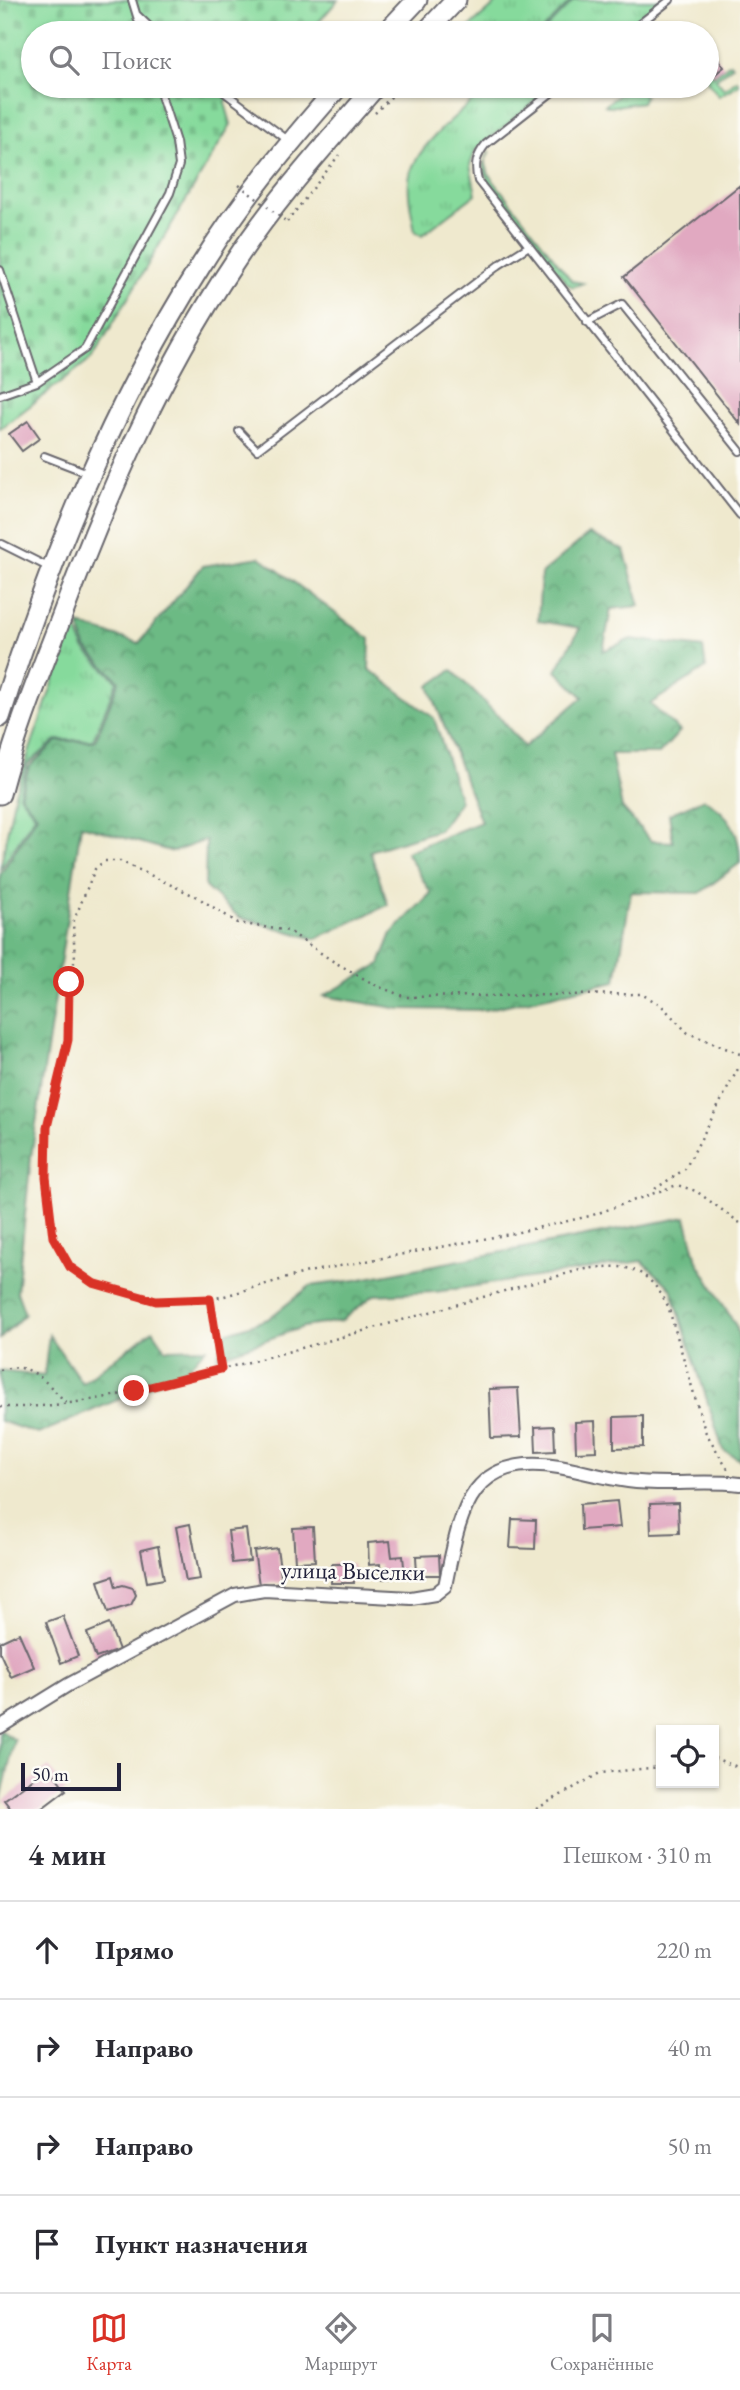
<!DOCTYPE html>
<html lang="ru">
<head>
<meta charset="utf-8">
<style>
	:root { --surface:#fff; --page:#f2f2f3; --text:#2b2b33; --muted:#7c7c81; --line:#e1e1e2; --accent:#d93025 }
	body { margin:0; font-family:"EB Garamond",serif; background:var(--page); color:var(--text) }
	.controls { position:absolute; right:21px; bottom:21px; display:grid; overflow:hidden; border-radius:0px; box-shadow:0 2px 5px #0004 }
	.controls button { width:63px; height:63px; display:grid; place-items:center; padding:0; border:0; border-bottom:2px solid var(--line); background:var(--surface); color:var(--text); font:35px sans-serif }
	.scale { position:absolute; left:21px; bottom:18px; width:100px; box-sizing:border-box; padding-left:7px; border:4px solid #22223b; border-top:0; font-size:19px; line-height:24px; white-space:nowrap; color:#22223b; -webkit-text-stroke:5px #fdfcf7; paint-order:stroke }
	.stop { position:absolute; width:21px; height:21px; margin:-16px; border:5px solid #d93025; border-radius:50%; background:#fff }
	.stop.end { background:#d93025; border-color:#fff; box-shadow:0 2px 7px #0008 }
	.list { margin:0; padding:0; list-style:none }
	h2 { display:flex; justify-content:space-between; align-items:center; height:91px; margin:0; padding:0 28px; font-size:30px }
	h2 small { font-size:23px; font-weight:400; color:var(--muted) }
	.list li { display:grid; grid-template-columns:46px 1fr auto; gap:21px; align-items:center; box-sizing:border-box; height:98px; padding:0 28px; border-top:2px solid var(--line) }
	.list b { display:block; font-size:26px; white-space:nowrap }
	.list em { font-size:23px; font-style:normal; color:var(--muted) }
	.icon { flex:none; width:38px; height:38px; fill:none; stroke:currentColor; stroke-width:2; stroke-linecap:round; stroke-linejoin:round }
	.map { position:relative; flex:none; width:740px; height:1809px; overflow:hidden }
	.search { position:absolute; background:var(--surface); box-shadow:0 2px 5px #0004; left:21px; right:21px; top:21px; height:77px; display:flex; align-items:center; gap:18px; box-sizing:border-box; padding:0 24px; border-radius:38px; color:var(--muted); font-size:26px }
	.sheet { height:483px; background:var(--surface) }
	nav { display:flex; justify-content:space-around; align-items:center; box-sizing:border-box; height:98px; border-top:2px solid var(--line); background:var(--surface); font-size:19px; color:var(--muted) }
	nav a { display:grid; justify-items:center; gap:4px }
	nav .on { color:var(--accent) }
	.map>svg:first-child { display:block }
	.grass { fill:url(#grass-tufts); stroke:#547e6c; stroke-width:2 }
	.forest { fill:url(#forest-crowns); stroke:#476e60; stroke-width:2 }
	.cemetery { fill:url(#cemetery-stones); stroke:#547e6c; stroke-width:2 }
	.building { fill:#e1a9c1 }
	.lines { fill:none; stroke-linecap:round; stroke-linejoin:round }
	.service-casing { stroke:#6a686e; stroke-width:10 }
	.minor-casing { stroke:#6a686e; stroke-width:16 }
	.primary-casing { stroke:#6a686e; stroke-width:23 }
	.path { stroke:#6a686e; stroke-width:2.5; stroke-dasharray:2 5; stroke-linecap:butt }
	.service { stroke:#fff; stroke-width:6 }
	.minor { stroke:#fff; stroke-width:12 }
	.primary { stroke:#fff; stroke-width:19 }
	.path-bridge { stroke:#6a686e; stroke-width:2.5; stroke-dasharray:2 5; stroke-linecap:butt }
	.route { stroke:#d93025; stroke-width:9 }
	.labels { text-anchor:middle; stroke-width:5; stroke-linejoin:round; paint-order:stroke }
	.street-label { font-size:24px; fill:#22223b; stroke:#fdfcf7 }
</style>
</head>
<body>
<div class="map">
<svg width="740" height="1809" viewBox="0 0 740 1809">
	<defs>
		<pattern id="grass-tufts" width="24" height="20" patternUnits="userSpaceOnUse" patternTransform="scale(1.75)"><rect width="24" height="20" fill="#86da9c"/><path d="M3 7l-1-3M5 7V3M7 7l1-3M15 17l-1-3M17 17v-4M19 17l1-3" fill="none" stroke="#73bb87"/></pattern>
		<pattern id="forest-crowns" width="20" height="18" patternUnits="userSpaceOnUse" patternTransform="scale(1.75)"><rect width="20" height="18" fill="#6cba84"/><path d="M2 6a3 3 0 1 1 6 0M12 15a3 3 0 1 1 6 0" fill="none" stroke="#58976d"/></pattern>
		<pattern id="cemetery-stones" width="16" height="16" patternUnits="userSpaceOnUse" patternTransform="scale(1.75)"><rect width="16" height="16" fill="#86da9c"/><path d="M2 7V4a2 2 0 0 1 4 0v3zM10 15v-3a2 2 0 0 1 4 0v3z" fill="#73bb87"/></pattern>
	</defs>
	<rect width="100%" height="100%" fill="#fdfcf7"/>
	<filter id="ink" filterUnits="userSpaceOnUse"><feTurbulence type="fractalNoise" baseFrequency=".0143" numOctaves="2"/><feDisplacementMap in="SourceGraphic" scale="14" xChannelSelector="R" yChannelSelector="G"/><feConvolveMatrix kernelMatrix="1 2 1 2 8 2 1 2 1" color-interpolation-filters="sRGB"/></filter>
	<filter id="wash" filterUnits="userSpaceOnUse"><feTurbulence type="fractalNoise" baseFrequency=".00686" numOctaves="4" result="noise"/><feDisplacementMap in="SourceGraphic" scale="28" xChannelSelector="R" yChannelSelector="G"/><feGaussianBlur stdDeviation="1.57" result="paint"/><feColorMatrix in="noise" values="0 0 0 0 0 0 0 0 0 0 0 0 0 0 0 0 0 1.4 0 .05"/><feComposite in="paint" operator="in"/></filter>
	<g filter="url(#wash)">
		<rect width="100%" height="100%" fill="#efe9ce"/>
		<path class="grass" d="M500 0H572L540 33H463Z
			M574 0H665L622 33H542Z
			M730 63 732 66 716 79 724 89 737 80 739 84 719 96 707 81V67L714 76Z
			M630 86H636L645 96 642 102 609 107 605 105Z
			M488 87 498 88V100L505 99 506 88 549 90 475 151 470 165 476 194 422 235 415 231C412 214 405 188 411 171 421 141 465 109 488 87Z
			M490 150 485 161 489 175 572 281 583 283 573 287 567 283 488 182 483 165Z
			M74 622 84 649 117 681 93 740H56L27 765 19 795 35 815 0 870 15 793Z"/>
		<path class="forest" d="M589 534 624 550 640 606 611 609 603 651 631 639 703 648 706 668 650 704 680 731 659 754H611L622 808 651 841 673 842 669 814 704 799C731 815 740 832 740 863L700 893 631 892 616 981 484 1010 401 1009 324 996 380 964 392 933 431 893 406 852 481 822 429 686 452 670 502 720 524 747 583 697 556 671 580 628 538 621 541 574Z
			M260 557 370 639 369 669 434 718 460 801 439 830 370 851 388 905 315 939 239 917 205 887 206 840 173 852 81 825 31 1157 17 1292 25 1314 0 1339V875L37 815 20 795 29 767 57 741H95L119 681 85 647 79 625 139 643 203 566Z
			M686 1217 697 1261 736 1326 740 1342V1460L723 1450 671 1288 642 1261 435 1292 374 1295 341 1321 303 1327 217 1357 225 1333 268 1319 310 1286 356 1280Z
			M153 1330 166 1349 206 1348 185 1371 38 1434 0 1421V1371L44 1376 49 1335 82 1383Z
			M0 1730 15 1740 0 1804Z"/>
		<path class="cemetery" d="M0 0H338L309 33H33V86H265L261 90 235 92 225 103 231 124 93 357 0 429Z"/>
		<g id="blocks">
			<path class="building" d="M713 52 724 67 714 75 707 66V57Z
				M740 185V424L624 277Z
				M28 421 40 438 22 451 9 434Z
				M518 1388 521 1437 491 1438 489 1389Z
				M643 1416V1447L614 1448V1417Z
				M595 1421 596 1451 576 1452 575 1422Z
				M554 1426 555 1451 536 1452 535 1427Z
				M617 1501 620 1527 581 1530 580 1504Z
				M678 1503 679 1533 651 1534 650 1504Z
				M512 1519 536 1520 535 1549 510 1548Z
				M190 1524 200 1579 186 1581 176 1527Z
				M313 1527 315 1561 295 1562 293 1528Z
				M246 1529 250 1561 232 1563 228 1531Z
				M390 1541 392 1557 403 1556 405 1577 381 1579 380 1564 369 1565 368 1543Z
				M158 1546 164 1579 147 1582 141 1550Z
				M277 1548 282 1582 259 1585 254 1551Z
				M439 1555 440 1575H417L416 1556Z
				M331 1564H353L354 1583H331Z
				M113 1576 116 1587 123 1585 133 1588 136 1595 131 1605 108 1612 98 1581Z
				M63 1616 78 1656 61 1663 46 1622Z
				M109 1624 119 1650 96 1658 87 1633Z
				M19 1633 34 1667 11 1677 0 1653V1642Z
				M49 1767 66 1790 41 1809H11L4 1800Z"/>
		</g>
	</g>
	<g filter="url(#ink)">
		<use href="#blocks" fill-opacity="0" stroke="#6a686e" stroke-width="2"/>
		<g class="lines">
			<g class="service-casing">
				<path id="service" d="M132 0 142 33
					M137 15 156 33
					M628 33 670 0
					M216 86 289 141
					M560 86 486 144C476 156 474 165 478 181L740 515
					M0 270 37 382
					M587 322 622 304 740 451
					M0 395 37 382 85 349 170 193 179 165 176 142 158 86
					M239 431 257 450 499 265 529 246
					M44 456 88 473
					M2 544 50 568"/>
			</g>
			<g class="minor-casing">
				<path id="minor" d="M0 1727 68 1685 235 1595 264 1590 411 1598 435 1594 445 1586C460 1515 467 1452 559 1467 582 1471 604 1478 628 1481 665 1486 703 1480 740 1484"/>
			</g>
			<g class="primary-casing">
				<path id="primary" d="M386 33 417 0
					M425 33 456 0
					M0 717C50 560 112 406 200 267 240 202 289 143 339 86
					M0 794C14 738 36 683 57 629 104 503 158 376 234 263 275 200 327 143 376 86"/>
			</g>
			<path class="path" d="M375 113 402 86
				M287 222 339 155
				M740 1054 688 1033 660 1004 641 994 406 997 377 986 331 960 289 931 238 923 197 897 120 861H104L95 869 73 923 75 959 69 982 70 1021 47 1127 46 1177 53 1237 70 1267 93 1283 140 1298 189 1302 221 1297 308 1272 510 1234 590 1216 677 1185 696 1191 740 1223
				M655 1189 685 1169 740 1065
				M210 1300 221 1369
				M0 1370C33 1360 45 1383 68 1404
				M0 1407C82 1409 162 1385 241 1364 354 1335 466 1301 580 1270 624 1263 646 1264 668 1306L705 1431 728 1470
				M714 1758 740 1768
				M536 1809 600 1773 661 1767"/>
			<use href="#service" class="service"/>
			<use href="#minor" class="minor"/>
			<use href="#primary" class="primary"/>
			<path class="path-bridge" d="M239 185 287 222"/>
		</g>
	</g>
	<g class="lines" filter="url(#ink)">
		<path class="route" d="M69 982 68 1040 47 1127 46 1177 53 1237 70 1267 93 1283 156 1301 210 1299 221 1369 134 1391"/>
	</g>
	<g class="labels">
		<g class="street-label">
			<text transform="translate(353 1571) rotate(1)" y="8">улица Выселки</text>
		</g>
	</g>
</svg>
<div class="controls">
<button><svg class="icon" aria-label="locate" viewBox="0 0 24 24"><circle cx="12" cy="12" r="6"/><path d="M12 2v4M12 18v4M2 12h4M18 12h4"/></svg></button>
</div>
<div class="scale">50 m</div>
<div class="stop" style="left:69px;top:982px"></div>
<div class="stop end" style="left:134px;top:1391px"></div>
<div class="search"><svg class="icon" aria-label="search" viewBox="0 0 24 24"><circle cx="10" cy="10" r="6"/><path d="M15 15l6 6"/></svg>Поиск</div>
</div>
<section class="sheet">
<h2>4 мин<small>Пешком · 310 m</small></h2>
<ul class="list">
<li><svg class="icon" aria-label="ahead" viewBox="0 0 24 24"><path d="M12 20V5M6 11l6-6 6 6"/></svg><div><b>Прямо</b></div><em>220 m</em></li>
<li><svg class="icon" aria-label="right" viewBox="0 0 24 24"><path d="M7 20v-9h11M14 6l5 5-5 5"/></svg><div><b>Направо</b></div><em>40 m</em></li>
<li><svg class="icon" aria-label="right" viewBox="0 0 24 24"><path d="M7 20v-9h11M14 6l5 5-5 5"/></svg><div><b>Направо</b></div><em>50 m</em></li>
<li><svg class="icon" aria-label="arrive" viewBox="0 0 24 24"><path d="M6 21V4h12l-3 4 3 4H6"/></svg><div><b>Пункт назначения</b></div></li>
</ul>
</section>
<nav>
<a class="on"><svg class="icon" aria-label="map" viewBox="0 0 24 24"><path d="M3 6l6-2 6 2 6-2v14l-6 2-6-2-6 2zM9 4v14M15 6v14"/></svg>Карта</a>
<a><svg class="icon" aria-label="directions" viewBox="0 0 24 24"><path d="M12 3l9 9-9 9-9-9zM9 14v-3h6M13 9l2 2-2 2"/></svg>Маршрут</a>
<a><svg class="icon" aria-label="saved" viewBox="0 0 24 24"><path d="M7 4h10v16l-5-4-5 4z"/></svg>Сохранённые</a>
</nav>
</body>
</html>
